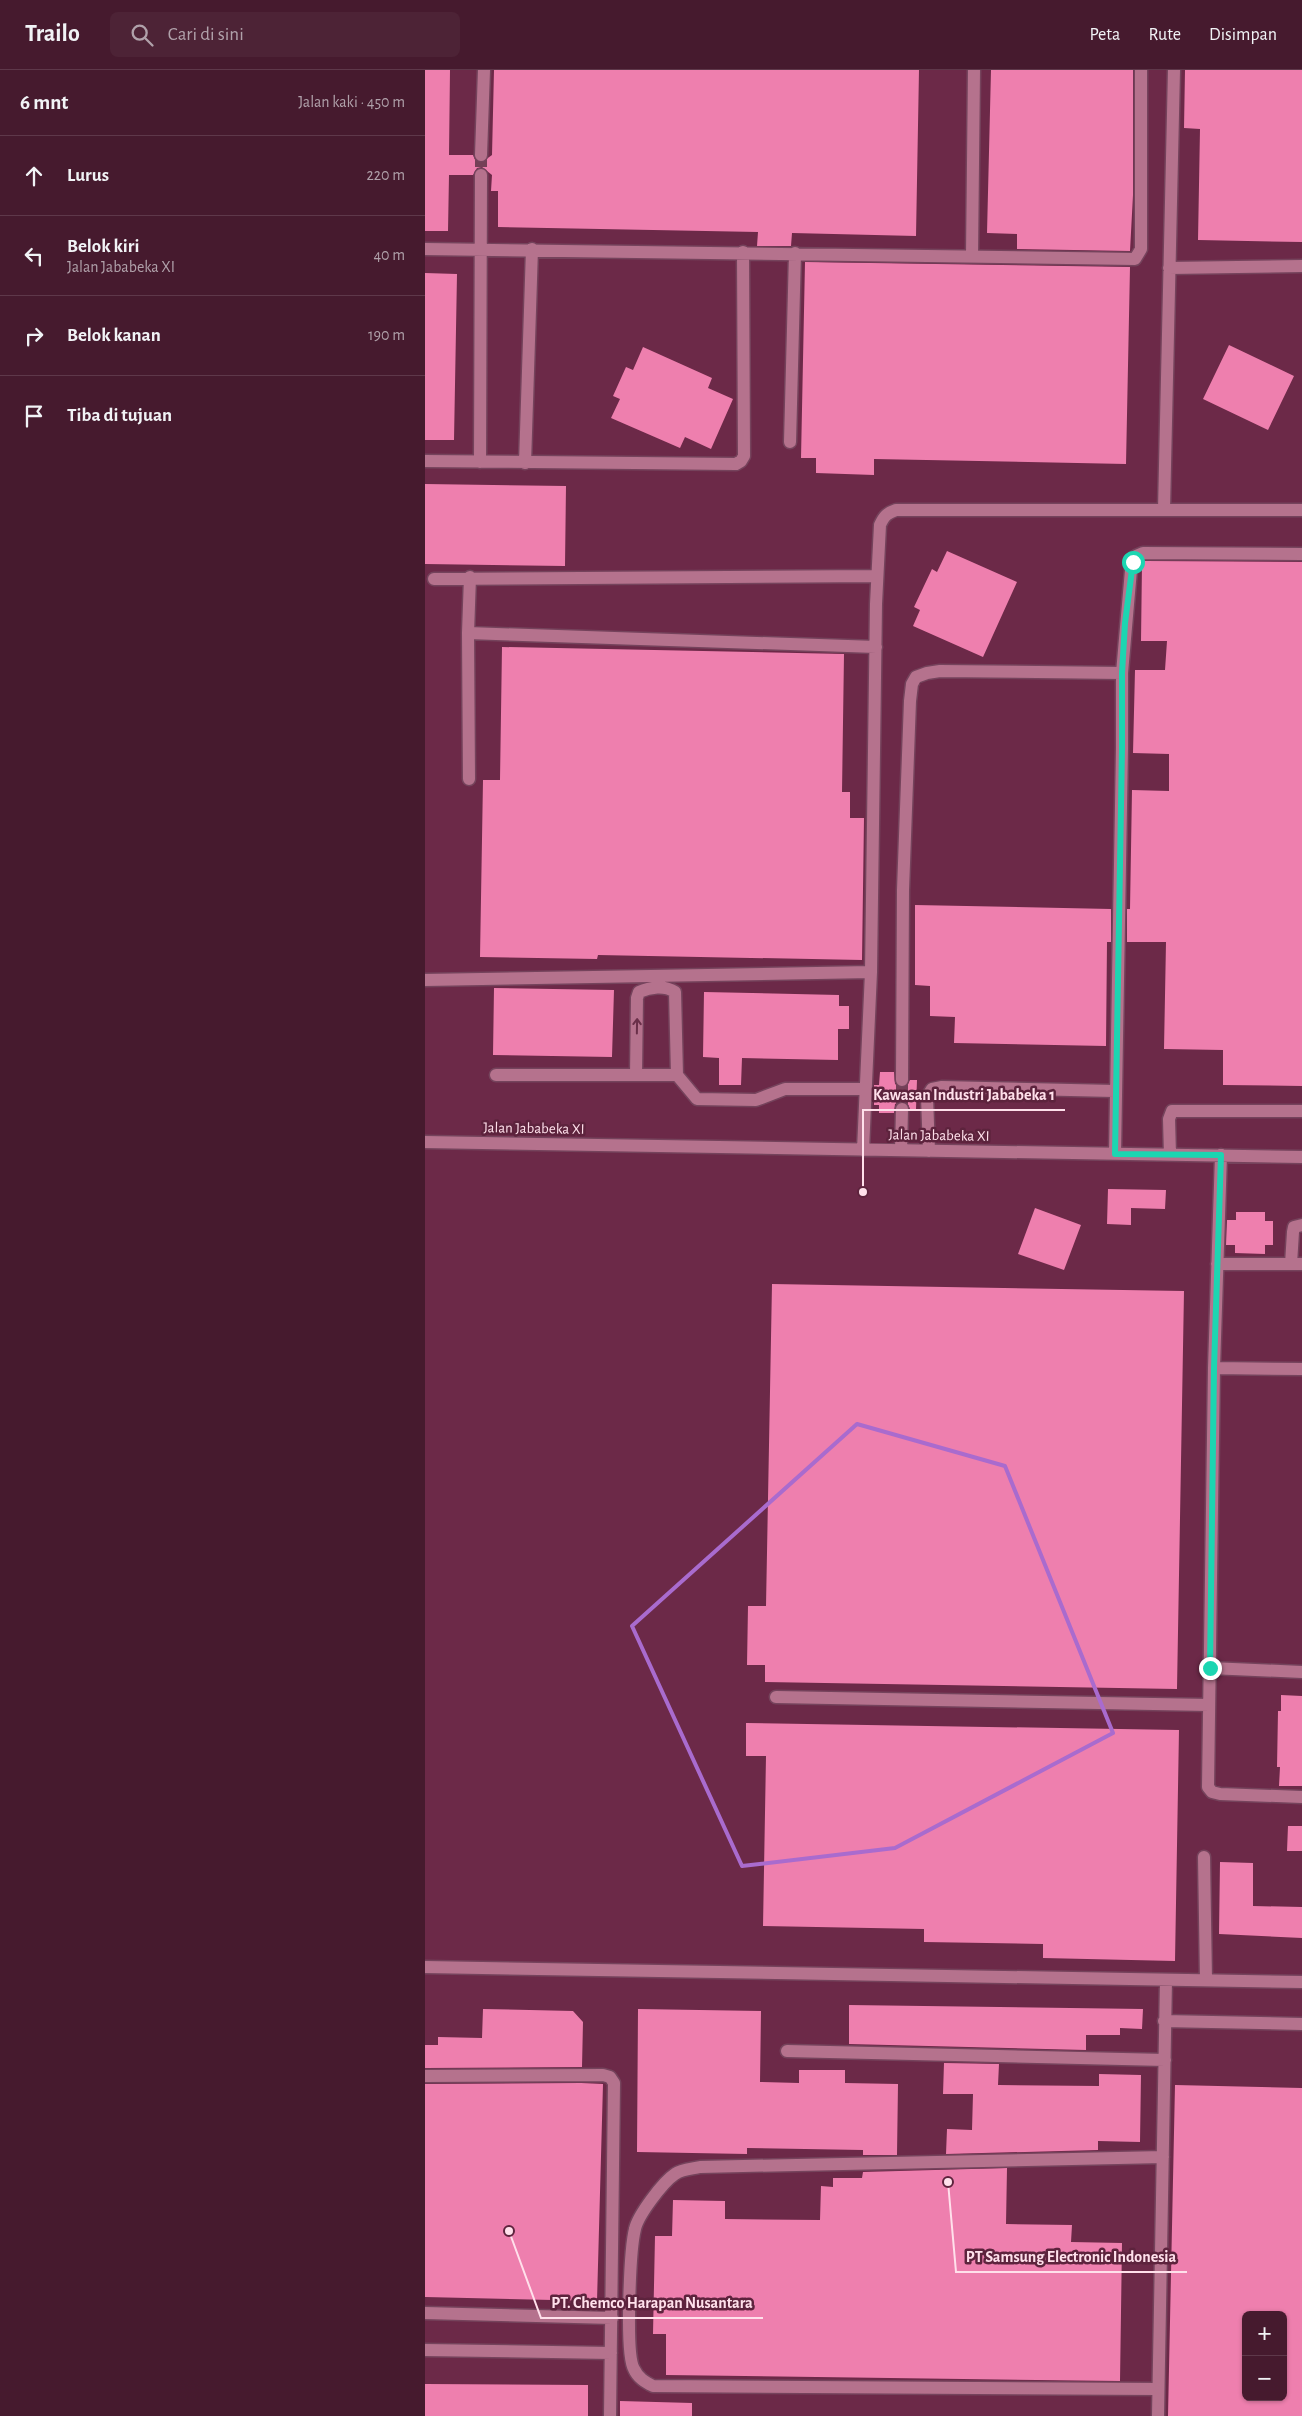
<!DOCTYPE html>
<html lang="id">
<head>
<meta charset="utf-8">
<style>
	:root { --surface:#461a2e; --page:#4d2336; --text:#f1f3f6; --muted:#b0a1aa; --line:#5e384a }
	body { margin:0; font-family:"Alegreya Sans",sans-serif; background:var(--page); color:var(--text) }
	.controls { position:absolute; right:15px; bottom:15px; display:grid; overflow:hidden; border-radius:8px; box-shadow:0 1px 4px #0004 }
	.controls button { width:45px; height:45px; display:grid; place-items:center; padding:0; border:0; border-bottom:1px solid var(--line); background:var(--surface); color:var(--text); font:25px sans-serif }
	.stop { position:absolute; width:15px; height:15px; margin:-11px; border:4px solid #1cd5b1; border-radius:50%; background:#fff }
	.stop.end { background:#1cd5b1; border-color:#fff; box-shadow:0 1px 5px #0008 }
	.list { margin:0; padding:0; list-style:none }
	h2 { display:flex; justify-content:space-between; align-items:center; height:65px; margin:0; padding:0 20px; font-size:21px }
	h2 small { font-size:16px; font-weight:400; color:var(--muted) }
	.list li { display:grid; grid-template-columns:32px 1fr auto; gap:15px; align-items:center; box-sizing:border-box; height:80px; padding:0 20px; border-top:1px solid var(--line) }
	.list b { display:block; font-size:19px; white-space:nowrap }
	.list p { margin:0; font-size:16px; white-space:nowrap; color:var(--muted) }
	.list em { font-size:16px; font-style:normal; color:var(--muted) }
	.icon { flex:none; width:28px; height:28px; fill:none; stroke:currentColor; stroke-width:2; stroke-linecap:round; stroke-linejoin:round }
	.map { position:relative; flex:none; width:877px; height:2346px; overflow:hidden }
	header { display:flex; align-items:center; gap:30px; box-sizing:border-box; height:70px; padding:0 25px; background:var(--surface); border-bottom:1px solid var(--line) }
	header strong { font-size:24px }
	nav { display:flex; gap:28px; margin-inline-start:auto; font-size:18px }
	.search { width:350px; height:45px; background:var(--page); display:flex; align-items:center; gap:12px; box-sizing:border-box; padding:0 18px; border-radius:8px; color:var(--muted); font-size:19px }
	main { display:flex }
	aside { flex:1; background:var(--surface) }
	.map>svg:first-child { display:block }
	.built { fill:#6c2948; fill-rule:evenodd }
	.building { fill:#ee7fae; fill-rule:evenodd }
	.lines { fill:none; stroke-linecap:round; stroke-linejoin:round }
	.minor-tunnel { stroke:#753f57; stroke-width:12; stroke-dasharray:12 6; stroke-linecap:butt }
	.minor-casing { stroke:#75435c; stroke-width:15 }
	.minor { stroke:#b5728d; stroke-width:12 }
	.oneway { stroke:#6a2f49 }
	.route { stroke:#1cd5b1; stroke-width:6 }
	.marked { fill:none; stroke:#a96bce; stroke-width:4; stroke-linejoin:round }
	.labels { text-anchor:middle; stroke-width:5; stroke-linejoin:round; paint-order:stroke }
	.street-label { font-size:15px; fill:#ffe0eb; stroke:#5d233d }
	.leader { fill:none; stroke:#ffe0eb; stroke-width:2 }
	.callout-dot { fill:#ffe0eb; stroke:#5d233d; stroke-width:2 }
	.callout-label { font-size:16px; text-anchor:middle; font-weight:bold; fill:#ffe0eb; stroke:#5d233d; stroke-width:5; stroke-linejoin:round; paint-order:stroke }
</style>
</head>
<body>
<header>
<strong>Trailo</strong>
<div class="search"><svg class="icon" aria-label="search" viewBox="0 0 24 24"><circle cx="10" cy="10" r="6"/><path d="M15 15l6 6"/></svg>Cari di sini</div>
<nav><a>Peta</a><a>Rute</a><a>Disimpan</a></nav>
</header>
<main>
<aside>
<h2>6 mnt<small>Jalan kaki · 450 m</small></h2>
<ul class="list">
<li><svg class="icon" aria-label="ahead" viewBox="0 0 24 24"><path d="M12 20V5M6 11l6-6 6 6"/></svg><div><b>Lurus</b></div><em>220 m</em></li>
<li><svg class="icon" aria-label="left" viewBox="0 0 24 24"><path d="M17 20v-9H6M10 6l-5 5 5 5"/></svg><div><b>Belok kiri</b><p>Jalan Jababeka XI</p></div><em>40 m</em></li>
<li><svg class="icon" aria-label="right" viewBox="0 0 24 24"><path d="M7 20v-9h11M14 6l5 5-5 5"/></svg><div><b>Belok kanan</b></div><em>190 m</em></li>
<li><svg class="icon" aria-label="arrive" viewBox="0 0 24 24"><path d="M6 21V4h12l-3 4 3 4H6"/></svg><div><b>Tiba di tujuan</b></div></li>
</ul>
</aside>
<div class="map">
<svg width="877" height="2346" viewBox="0 0 877 2346">
	<rect width="100%" height="100%" fill="#5d233d"/>
	<path class="built" d="M0 0H877V2346H0ZM821 2245H858V2327H821Z"/>
	<path class="building" d="M0 0H25L24 85H48L51 92 56 93 67 85 69 0H494L491 166 367 163 366 176H332L333 162 73 157V121H66L67 105 57 97 52 98 48 105H24L23 161H0Z
		M566 0H708V125L705 181 592 179V164L562 163Z
		M760 0H877V172L773 170 775 59 759 58Z
		M380 192 705 197 701 394 449 389V405L391 403V388H376Z
		M0 203 32 204 29 370H0Z
		M804 275 869 306 843 360 778 329Z
		M218 277 287 308 283 318 308 329 286 379 260 367 255 378 186 348 195 329 188 326 201 297 208 300Z
		M0 414 141 416 140 496 0 494Z
		M522 481 592 512 558 587 488 556 495 540 489 537 507 499 512 502Z
		M720 491 877 492V1016L798 1015V980L739 979 741 872H702V839H705L707 720 744 721V684L708 683 710 600H740L742 571H716L717 493Z
		M77 577 419 584 417 722H425V748H439L437 890 173 885 172 889 55 887 58 710H75Z
		M490 835 686 839V872H682L681 976 529 973 530 947 505 946V916L490 915Z
		M69 918 189 920 187 987 68 985Z
		M279 922 414 925V936H424V959H413V990L317 988 316 1015H294V988L278 987Z
		M455 1002H469L470 1014 476 1018 481 1017 485 1010H492L491 1039H485L482 1032 477 1031 470 1034 469 1043H454V1035H449V1015H454Z
		M683 1119 741 1120 740 1139 706 1138V1155L682 1154Z
		M610 1138 656 1155 639 1200 593 1184Z
		M811 1142H840V1151H848V1175H840V1184L810 1183V1175H801L802 1150H811Z
		M347 1214 759 1221 752 1619 340 1612V1595H322L323 1536H341Z
		M856 1625 877 1626V1716H854L855 1697H852L853 1641H856Z
		M321 1653 754 1660 750 1891 618 1888V1874L499 1872V1859L338 1856 341 1686H321Z
		M863 1756H877V1781H862Z
		M795 1792 828 1793V1836L877 1837V1868L794 1864Z
		M424 1935 718 1939 717 1959 695 1958V1965H661V1980L424 1974Z
		M58 1939 148 1941 158 1952 157 1997 0 1998V1975H13V1967L57 1968Z
		M213 1939 336 1941 335 2012 374 2013V2000H420V2013L473 2014 472 2085H438V2080L322 2078V2084L212 2082Z
		M519 1993 574 1994 573 2015 674 2016V2004L716 2005 715 2072 673 2071V2080L521 2084 522 2059 547 2060 548 2024H518Z
		M156 2013 178 2014 172 2231 0 2227V2014Z
		M750 2015 877 2018V2346H743ZM821 2245H858V2327H821Z
		M582 2098 581 2154 647 2155 646 2172 697 2173 695 2311 241 2305V2264H228L230 2166H247L248 2130 300 2131V2149L395 2150 396 2116 408 2117V2108H437L438 2102Z
		M0 2314 163 2315V2346H0Z
		M195 2331 267 2333V2346H195Z"/>
	<g class="lines">
		<path class="minor-tunnel" d="M56 85V105
			M477 1039V1010"/>
		<g class="minor-casing">
			<path id="minor" d="M56 85 59 0
				M0 179 710 189 716 179V0
				M547 186 549 0
				M744 198 877 196
				M365 372 370 183
				M0 391 311 394 316 391 319 386 318 182
				M55 392 56 105
				M100 393 107 179
				M739 440 749 0
				M45 507 43 563 451 577
				M9 509 452 506
				M43 563 44 709
				M0 910 446 902
				M71 1005H252L272 1029 331 1030 360 1019H440
				M211 1005 212 928 214 922C225 917 240 915 250 922L252 1005
				M477 1010 478 820 485 631 487 614 491 607 502 603 515 601 697 603
				M0 1072 877 1087
				M438 1080 446 902 451 534 455 455C459 446 462 443 471 440H877
				M476 1080 477 1039
				M504 1081 502 1027 507 1019 517 1017 689 1021
				M690 1084 697 678V603L706 500 711 486 718 483 877 484
				M745 1085 744 1049 747 1041H877
				M796 1085 789 1298 783 1717 787 1722 795 1724 877 1727
				M792 1194H877
				M866 1194 868 1162 869 1157 877 1155
				M789 1298 877 1299
				M785 1598 877 1602
				M351 1627 784 1635
				M779 1787 781 1910
				M0 1897 877 1912
				M739 1951 877 1954
				M362 1981 740 1990
				M0 2006 178 2005 185 2007 189 2013 185 2346
				M0 2243 187 2248
				M0 2280 186 2283
				M733 2319 228 2316C220 2312 213 2308 209 2299 200 2284 205 2179 210 2159 213 2145 238 2112 250 2104 257 2099 266 2099 275 2097L738 2087
				M733 2346 741 1910"/>
		</g>
		<use href="#minor" class="minor"/>
	</g>
	<defs><path id="oneway-shaft" d="M-6 0H5M1.5-3L5.5 0L1.5 3" fill="none" stroke-width="1.6" stroke-linecap="round" stroke-linejoin="round" transform="scale(1.25)"/></defs>
	<use class="oneway" href="#oneway-shaft" transform="translate(212 956) rotate(-89)"/>
	<g class="lines">
		<path class="route" d="M708 492 700 553 697 603V678L690 1084 796 1085 789 1298 785 1598"/>
	</g>
	<path class="marked" d="M432 1354 580 1396 688 1663 470 1778 317 1796 207 1556Z"/>
	<g class="labels">
		<g class="street-label">
			<text transform="translate(109 1058) rotate(1)" y="5">Jalan Jababeka XI</text>
			<text transform="translate(514 1065) rotate(1)" y="5">Jalan Jababeka XI</text>
		</g>
	</g>
	<path class="leader" d="M438 1122L438 1040H640M523 2112L531 2202H762M84 2161L116 2248H338"/>
	<g class="callout-dot">
		<circle cx="438" cy="1122" r="5"/>
		<circle cx="523" cy="2112" r="5"/>
		<circle cx="84" cy="2161" r="5"/>
	</g>
	<g class="callout-label">
		<text x="539" y="1030">Kawasan Industri Jababeka 1</text>
		<text x="646" y="2192">PT Samsung Electronic Indonesia</text>
		<text x="227" y="2238">PT. Chemco Harapan Nusantara</text>
	</g>
</svg>
<div class="controls">
<button>+</button>
<button>−</button>
</div>
<div class="stop" style="left:708px;top:492px"></div>
<div class="stop end" style="left:785px;top:1598px"></div>
</div>
</main>
</body>
</html>
